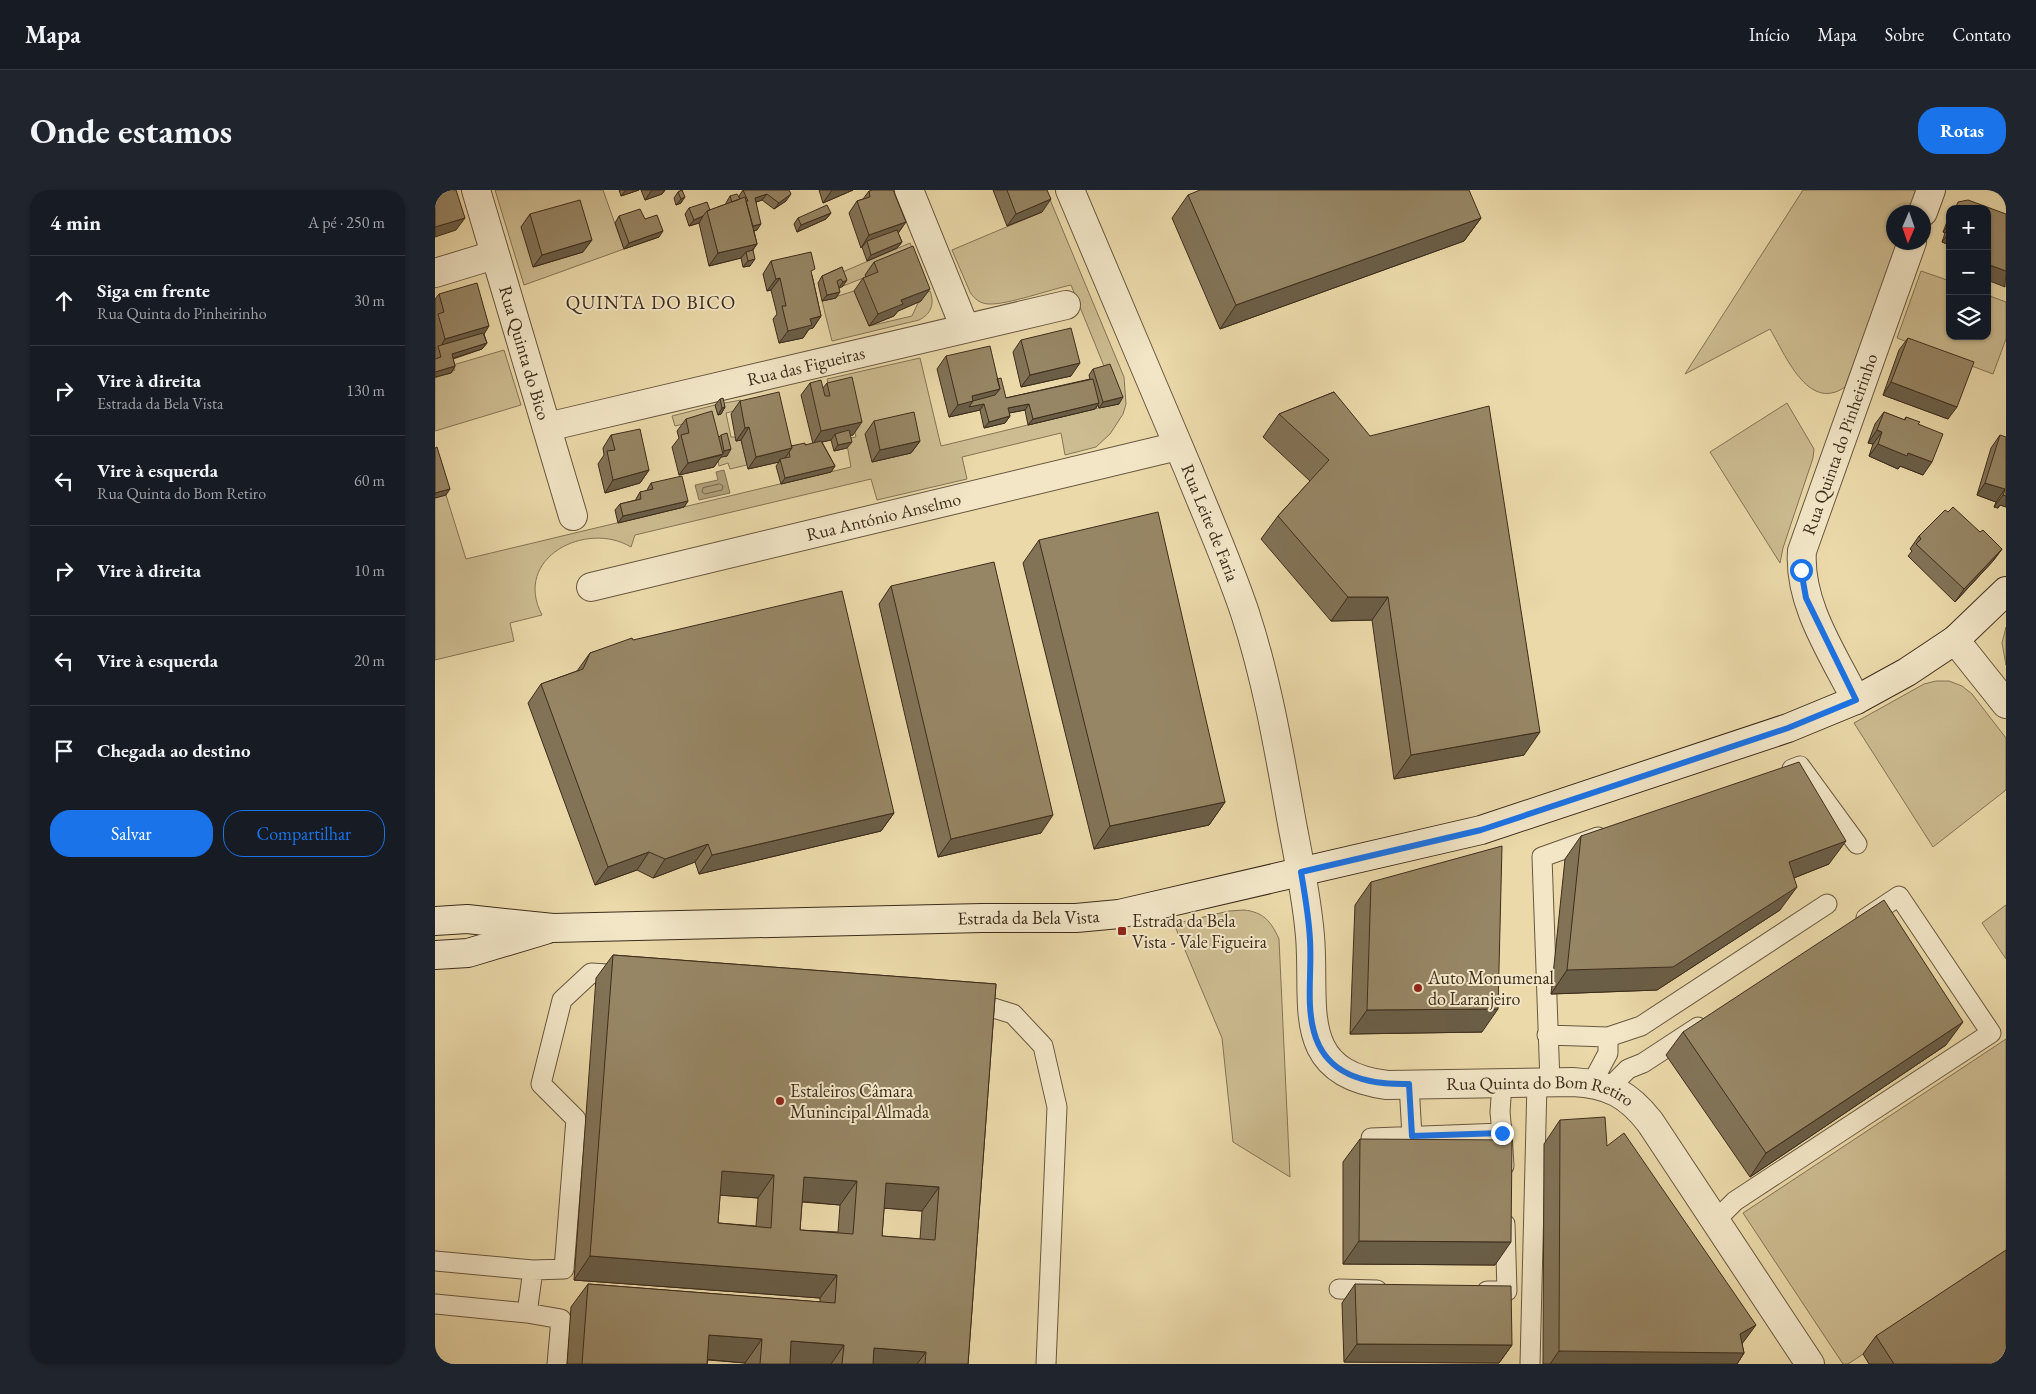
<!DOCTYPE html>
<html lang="pt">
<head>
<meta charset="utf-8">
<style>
	:root { --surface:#171b24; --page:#20242c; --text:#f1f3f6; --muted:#9ea1a6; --line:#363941; --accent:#1a73e8 }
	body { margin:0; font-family:"EB Garamond",serif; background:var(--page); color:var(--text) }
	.controls { position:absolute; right:15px; top:15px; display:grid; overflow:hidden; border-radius:10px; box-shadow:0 1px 4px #0004 }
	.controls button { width:45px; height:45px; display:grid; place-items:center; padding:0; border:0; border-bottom:1px solid var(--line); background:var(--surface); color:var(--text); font:25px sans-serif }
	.compass { position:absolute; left:1451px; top:15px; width:45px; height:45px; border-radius:50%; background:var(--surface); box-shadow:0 1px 4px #0004; rotate:182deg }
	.stop { position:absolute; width:15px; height:15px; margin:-11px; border:4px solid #1a73e8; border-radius:50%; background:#fff }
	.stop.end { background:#1a73e8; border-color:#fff; box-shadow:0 1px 5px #0008 }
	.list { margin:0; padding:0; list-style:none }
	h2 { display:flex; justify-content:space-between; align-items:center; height:65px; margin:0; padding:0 20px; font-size:21px }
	h2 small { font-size:16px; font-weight:400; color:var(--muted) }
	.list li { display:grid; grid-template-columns:32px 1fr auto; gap:15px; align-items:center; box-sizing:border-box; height:90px; padding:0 20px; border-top:1px solid var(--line) }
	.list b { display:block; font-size:19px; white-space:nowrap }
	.list p { margin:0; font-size:16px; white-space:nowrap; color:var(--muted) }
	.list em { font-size:16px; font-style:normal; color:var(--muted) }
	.actions { display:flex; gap:10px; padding:15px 20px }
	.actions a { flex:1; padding:11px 0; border:1px solid var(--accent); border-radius:20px; text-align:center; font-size:18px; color:var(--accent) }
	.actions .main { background:var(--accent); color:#fff }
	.icon { flex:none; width:28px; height:28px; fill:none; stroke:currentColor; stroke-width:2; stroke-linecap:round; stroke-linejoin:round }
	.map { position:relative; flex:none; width:1571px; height:1174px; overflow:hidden; border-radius:20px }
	header { display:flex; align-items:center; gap:30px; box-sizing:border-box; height:70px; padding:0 25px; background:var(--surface); border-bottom:1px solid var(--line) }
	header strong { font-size:24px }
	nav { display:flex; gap:28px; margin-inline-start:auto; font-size:18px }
	.intro { display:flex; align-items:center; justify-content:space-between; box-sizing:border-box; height:120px; padding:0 30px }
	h1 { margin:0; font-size:35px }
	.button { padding:12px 22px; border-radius:20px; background:var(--accent); color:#fff; font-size:18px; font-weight:700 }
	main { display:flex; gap:30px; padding:0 30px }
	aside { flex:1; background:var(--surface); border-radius:20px; box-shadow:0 1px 4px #0004 }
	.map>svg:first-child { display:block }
	.green { fill:#cdbc91; stroke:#857456 }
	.water { fill:#b09f79; stroke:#827154 }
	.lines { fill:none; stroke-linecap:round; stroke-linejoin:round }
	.shore { stroke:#76664a; stroke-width:1 }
	.lane-casing { stroke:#68583f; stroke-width:21 }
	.street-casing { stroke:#68583f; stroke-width:30 }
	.secondary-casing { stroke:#3d2d1c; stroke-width:30 }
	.lane { stroke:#f2e6c7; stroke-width:19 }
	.street { stroke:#f2e6c7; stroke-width:28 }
	.secondary { stroke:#f2e6c7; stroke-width:28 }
	.wall { fill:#827357; stroke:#3d2d1c; fill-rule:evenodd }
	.shaded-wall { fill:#6a5e47; stroke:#3d2d1c }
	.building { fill:#978665; stroke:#3d2d1c; fill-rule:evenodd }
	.route { stroke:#1a73e8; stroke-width:6 }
	.poi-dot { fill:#8f2418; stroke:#f2e6c7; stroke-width:2 }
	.labels { text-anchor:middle; stroke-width:4; stroke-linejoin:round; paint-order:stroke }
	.street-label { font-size:18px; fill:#3d2d1c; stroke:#f2e6c7 }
	.poi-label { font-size:18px; fill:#3d2d1c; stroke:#f2e6c7; text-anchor:start }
	.neighbourhood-label { font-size:19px; letter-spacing:1px; fill:#3d2d1c; stroke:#f2e6c7 }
</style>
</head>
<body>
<header>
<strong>Mapa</strong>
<nav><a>Início</a><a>Mapa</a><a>Sobre</a><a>Contato</a></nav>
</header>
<div class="intro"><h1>Onde estamos</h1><a class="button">Rotas</a></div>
<main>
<aside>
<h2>4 min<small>A pé · 250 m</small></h2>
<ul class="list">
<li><svg class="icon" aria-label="ahead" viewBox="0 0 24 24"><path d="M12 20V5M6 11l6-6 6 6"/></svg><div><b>Siga em frente</b><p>Rua Quinta do Pinheirinho</p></div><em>30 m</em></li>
<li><svg class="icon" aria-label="right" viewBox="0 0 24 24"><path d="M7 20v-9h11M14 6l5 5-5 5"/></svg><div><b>Vire à direita</b><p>Estrada da Bela Vista</p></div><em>130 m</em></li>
<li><svg class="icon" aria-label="left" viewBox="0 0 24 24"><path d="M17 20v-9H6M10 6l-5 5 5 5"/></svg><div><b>Vire à esquerda</b><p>Rua Quinta do Bom Retiro</p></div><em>60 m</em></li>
<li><svg class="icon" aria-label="right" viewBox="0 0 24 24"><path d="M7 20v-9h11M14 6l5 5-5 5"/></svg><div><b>Vire à direita</b></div><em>10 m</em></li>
<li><svg class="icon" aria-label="left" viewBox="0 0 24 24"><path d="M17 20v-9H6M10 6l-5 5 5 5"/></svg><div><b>Vire à esquerda</b></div><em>20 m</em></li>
<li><svg class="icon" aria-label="arrive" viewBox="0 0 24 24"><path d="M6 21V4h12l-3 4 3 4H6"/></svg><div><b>Chegada ao destino</b></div></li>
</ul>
<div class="actions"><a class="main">Salvar</a><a>Compartilhar</a></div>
</aside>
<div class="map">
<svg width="1571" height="1174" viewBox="0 0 1571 1174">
	<rect width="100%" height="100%" fill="#ebd9a9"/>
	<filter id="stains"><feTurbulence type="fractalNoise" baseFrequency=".004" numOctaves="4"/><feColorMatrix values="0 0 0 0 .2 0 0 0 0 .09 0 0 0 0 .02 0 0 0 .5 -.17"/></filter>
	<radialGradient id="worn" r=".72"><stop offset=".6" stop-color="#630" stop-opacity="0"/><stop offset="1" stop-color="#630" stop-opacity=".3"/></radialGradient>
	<path class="green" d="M60 0H168L189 59 89 95Z
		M598 0H611L689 187 691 214 688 224 675 244 661 257 630 265 626 243 527 267 532 289 442 310 436 289 200 345 196 357C151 330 77 368 107 425L75 433 79 451 0 470V308L11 305 31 369 416 277 411 249 421 247 409 195 394 198 392 189 485 168 506 256 684 213 636 95C617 99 572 115 554 114 546 114 539 109 535 102L517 60 607 22Z
		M1368 0H1482L1474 22H1458V52L1463 53 1410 197C1373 223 1350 164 1335 139L1250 184Z
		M475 53 491 91 431 85V87L408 96 403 84Z
		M1486 81 1515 91V146H1552V105L1571 112V149L1558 184 1462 148Z
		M419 101 434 136 477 126 483 113 486 111 487 105 495 101C500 114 496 124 484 130L397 151 387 111Z
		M69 160 86 215 0 241V188L20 180 18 175Z
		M306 210 308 219 291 223 296 247H300L301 251 306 250 312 275 295 279 293 273 284 276 273 228 240 236 237 226 280 215 283 225 286 223 284 214Z
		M1352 213 1379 259 1378 268 1348 358 1345 373 1275 262Z
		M1571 437V475L1567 453Z
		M1501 491H1514L1527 496 1537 504 1571 548V600L1498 657 1419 533 1489 494Z
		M1571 715V769L1547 733Z
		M809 720C828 722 836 731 844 749L855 987 798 952 787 848 739 734 794 721Z
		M1571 849V1070L1413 1174H1408L1308 1023Z"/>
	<path class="water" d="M289 280 295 303 264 310 260 295 283 290 281 282Z"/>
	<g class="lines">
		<path class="shore" d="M285 294 288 296 287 300 270 304 267 302 268 298Z"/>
		<g class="lane-casing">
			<path id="lane" d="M1357 579 1365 576 1422 654
				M536 811 578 824 608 856 622 917 611 1174
				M1112 845 1173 847 1206 836 1392 714
				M1115 893 1107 667 1163 647
				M1157 893 1173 863V847
				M974 894 977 946
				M1174 898 1193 879 1208 873 1263 837
				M1067 943 1065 922 1067 894
				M936 948 1067 943 1069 976
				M1280 1031 1300 1011 1556 843 1464 706 1431 728
				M0 1071 98 1080 129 1079 141 929 106 894 127 810 156 783 189 785
				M904 1099 942 1100
				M1052 1101H1072L1070 1034
				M0 1114 92 1123 98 1080
				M92 1123 126 1129 122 1174
				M1095 1174 1102 893"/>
		</g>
		<g class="street-casing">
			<g id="street">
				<path id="s1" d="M41 0 138 326"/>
				<path d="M474 0 530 138"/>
				<path id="s2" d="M635 0C674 94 715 187 754 281 773 328 794 375 810 423 833 493 845 567 858 639 865 675 872 710 875 746 881 815 858 883 952 895L1138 892C1174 894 1193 904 1215 932L1375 1174"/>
				<path d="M1488 22 1496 0"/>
				<path d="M0 83 59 65"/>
				<path id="s3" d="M112 237 631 115"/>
				<path id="s4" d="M156 397 743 256"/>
				<path d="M1520 450 1571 514"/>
				<path id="s5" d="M1421 510C1398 464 1363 413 1367 361L1477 52"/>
			</g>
		</g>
		<g class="secondary-casing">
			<g id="secondary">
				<path id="s6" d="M0 731 32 729 118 738 547 728H641L684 724 1046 640 1353 538 1421 510 1472 482 1520 450 1571 401"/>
				<path d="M0 765 33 763 110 740"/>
			</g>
		</g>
		<use href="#lane" class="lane"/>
		<use href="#street" class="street"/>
		<use href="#secondary" class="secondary"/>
	</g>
	<path class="wall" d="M184 0H204L186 6Z
		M206 0H230L227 4 210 10Z
		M247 0 246 13 241 15 239 8 243 2Z
		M308 0H354L351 11 339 19 327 10 321 12 322 40 319 41 322 54 318 60 315 76 308 77 306 68 274 76 264 33 254 36 250 24 254 18 275 20 291 14V13L295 6 305 9 304 6Z
		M384 0H418L388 13Z
		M558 0H612L607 22 572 36Z
		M434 1 463 43 467 52 462 58 432 71 427 57 426 58 414 23 422 11 428 9Z
		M753 5 1046 28 1029 51 785 139 737 28Z
		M396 23 391 29 362 42 359 34 363 28Z
		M95 24 148 62 98 77 86 37Z
		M1515 24V55L1507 52 1510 43 1508 42Z
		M184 26 210 29 224 47 189 59 180 33Z
		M336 71 377 85 386 126 378 138 374 139 368 148 344 153 338 129 342 124 336 100 332 101 328 84Z
		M439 72 486 111 463 121 459 126 434 136 419 101 428 88 431 87 430 85Z
		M407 77 408 96 404 98 401 108 387 111 383 93 387 86Z
		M4 104 49 144 52 153 47 159 18 169 20 176 16 183 0 187V161L1 160 0 156V109Z
		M1473 148 1513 229 1448 205 1464 160Z
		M586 150 636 186 586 197 578 162Z
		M511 166 562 189 571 208 655 189 654 185 658 179 684 214 664 218 663 215 660 219 593 235 590 220 574 223 575 226 570 233 549 238 545 220 514 227 502 179Z
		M375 193 388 198 392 193 418 245H415L412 258 399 261 396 250 387 252 400 276 396 282 346 294 341 276 344 272 313 279 306 250 301 251 296 224 305 211 356 256 370 255 378 254 366 205Z
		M899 202 1089 565 959 589 937 430 896 431 826 349 843 326 875 291 828 247 844 224Z
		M285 209 290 217 286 224 283 225 280 215Z
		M1449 222 1469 230 1471 227 1483 234 1488 285 1465 276 1463 279 1434 266 1438 254 1433 253 1440 234Z
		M251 229 284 247 286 245 292 266 286 267 279 277 244 285 237 257 244 248 242 241Z
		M439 231 485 251 476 263 437 272 430 244Z
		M176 245 214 280 205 293 170 303 163 274 169 265 168 258Z
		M1565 245 1571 317 1565 315 1563 318 1559 317 1561 312 1542 305 1556 258Z
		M216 293 253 311 249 317 183 333 180 320 185 314 201 310V309L205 302 212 301V300Z
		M1545 342 1567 359 1558 371 1520 412 1473 366 1477 361 1475 359 1484 346Z
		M604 350 790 612 774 635 659 659 588 373Z
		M456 396 606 643 503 667 444 414Z
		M198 450 459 623 446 641 264 684 260 672 218 688 202 680 160 695 93 513 106 494 142 481 155 463Z
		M1146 646 1394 674 1359 688 1345 720 1222 800 1116 804 1130 669Z
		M936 692 1047 842 915 844 920 715Z
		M178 765 561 794 533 1174H310V1173L273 1170 272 1174H132L136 1117 153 1094 385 1112V1108L139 1090 161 788ZM285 1005 323 1008 321 1036 283 1033ZM367 1012 405 1015 403 1042 365 1040ZM449 1018 487 1021 485 1049 447 1046Z
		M1248 842 1511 855 1315 987 1231 865Z
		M1125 930 1172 956 1307 1154 1309 1163 1302 1174H1108L1109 954Z
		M925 949 1060 1075 908 1074V972Z
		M920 1094 1077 1155 1064 1173 909 1172 907 1113Z
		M1441 1146 1571 1174H1434L1428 1164Z"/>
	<path class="shaded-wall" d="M191 0H204L186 6Z
		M217 0H230L227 4 210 10Z
		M397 0H418L388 13Z
		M332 4 327 10 316 14 320 8Z
		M356 4 351 11 339 19 344 13Z
		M250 7 246 13 241 15 246 9Z
		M616 9 607 22 572 36 581 24Z
		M396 23 391 29 362 42 366 35Z
		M268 26 264 33 254 36 259 30Z
		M30 28 21 40 0 47V37Z
		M1046 28 1029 51 785 139 801 115Z
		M471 32 462 45 432 51 427 57 426 58 434 45Z
		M1515 32V37L1510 43 1508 42Z
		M326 34 322 40 308 44 312 38Z
		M228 41 224 47 189 59 194 53Z
		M1515 41V55L1507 52Z
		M157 50 148 62 98 77 107 65Z
		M467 52 462 58 432 71 436 65Z
		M322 54 313 66 311 62 306 68 274 76 283 63Z
		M320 69 315 76 308 77 313 71Z
		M1552 74 1571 81 1570 97 1552 90Z
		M345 88 336 100 332 101 341 89Z
		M412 90 408 96 403 99 408 92Z
		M495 99 486 111 463 121 459 126 434 136 443 124 466 110Z
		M405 102 401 108 387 111 392 105Z
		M386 126 378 138 374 139 368 148 344 153 353 141 375 129Z
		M54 136 46 149 4 159 10 149Z
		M52 153 47 159 12 170 17 164Z
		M645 173 636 186 586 197 595 185Z
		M20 176 16 183 0 187V182Z
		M1456 192 1522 217 1513 229 1448 205Z
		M565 199 556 212 549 214 545 220 514 227 523 215 537 206Z
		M688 207 684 214 664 218 668 212Z
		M664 213 660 219 593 235 598 229Z
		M594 214 590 220 569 224 573 218Z
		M290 217 286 224 283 225 287 218Z
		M575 226 570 233 549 238 554 232Z
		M427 232 418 245 401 248 400 244 396 250 378 254 386 241Z
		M314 237 306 250 301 251 310 238Z
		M1442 240 1447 242 1438 254 1433 253Z
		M485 251 476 263 437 272 445 260Z
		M417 252 412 258 399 261 403 255Z
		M1443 254 1473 263 1497 272 1488 285 1465 276 1463 279 1434 266Z
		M357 258 348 271 345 269 344 272 313 279 321 267Z
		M296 259 292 266 286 267 279 277 244 285 253 273 287 265 289 261Z
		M400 276 396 282 346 294 350 288Z
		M214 280 205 293 170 303 178 290Z
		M1550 293 1570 299 1561 312 1542 305Z
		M15 299 11 305 0 308V303Z
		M1568 305H1571V317L1565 315 1563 318 1559 317Z
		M253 311 249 317 183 333 188 326Z
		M1567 359 1558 371 1520 412 1529 399Z
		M913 407H953L937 430 896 431Z
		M1105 542 1089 565 959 589 976 565Z
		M790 612 774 635 659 659 675 636Z
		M459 623 446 641 264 684 277 665Z
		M618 625 606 643 503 667 516 649Z
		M1411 651 1394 674 1338 696 1354 672Z
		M273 654 260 672 218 688 230 669Z
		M214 662 202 680 160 695 173 677Z
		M1362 697 1345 720 1222 800 1116 804 1132 780Z
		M1063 819 1047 842 915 844 932 820Z
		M1528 832 1511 855 1315 987 1331 963Z
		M287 981 339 985 323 1008 270 1004Z
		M369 987 422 991 405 1015 352 1010Z
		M451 993 504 997 487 1021 434 1017Z
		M924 1051 1076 1052 1060 1075 908 1074Z
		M155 1066 402 1085 385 1108 139 1090Z
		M1321 1135 1304 1158 1309 1163 1302 1174H1115L1124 1161 1305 1144Z
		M274 1145 327 1149 310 1173 258 1168Z
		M356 1151 409 1155 396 1174H341Z
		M922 1154 1077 1155 1064 1173 909 1172Z
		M439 1158 491 1162 482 1174H427Z"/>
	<path class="building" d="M0 0H21L30 28 0 37Z
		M247 0 250 7 246 9 243 2Z
		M308 0H354L356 4 344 13 332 4 320 8 326 34 318 36 311 11H313Z
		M438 0H458L471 32 434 45 422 11 435 7 434 1Z
		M572 0H612L616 9 581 24Z
		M765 0H1034L1046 28 801 115 753 5Z
		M302 4 305 9 297 12 295 6Z
		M310 7 322 54 283 63 272 21Z
		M145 10 157 50 107 65 95 24Z
		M1533 10 1571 24V81L1552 74V19H1520L1523 12Z
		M272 12 275 20 272 21 268 26 259 30 254 18Z
		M392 15 396 23 366 35 363 28Z
		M205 19 210 29 222 25 228 41 194 53 184 26Z
		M462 40 467 52 436 65 432 51Z
		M478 56 495 99 466 110 468 114 443 124 428 88 443 82 439 72Z
		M318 60 320 69 313 71 311 62Z
		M376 62 380 79 376 81 386 126 375 129 377 135 353 141 347 116H351L345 88 341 89 336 71Z
		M407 77 412 90 408 92 406 89 402 91 405 102 392 105 387 86Z
		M42 93 54 136 10 149 3 124 9 122 4 104Z
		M636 138 645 173 595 185 586 150Z
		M48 143 52 153 17 164 20 176 0 182V169L6 167 3 156Z
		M1473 148 1539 172 1522 217 1456 192Z
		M555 156 565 199 537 206 538 211 523 215 511 166Z
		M675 174 688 207 668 212 658 179Z
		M417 187 427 232 386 241 375 193 386 190 390 206H395L392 193Z
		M566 188 571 208 658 189 664 213 598 229 594 214 573 218 575 226 554 232 549 214 534 217 538 211 560 205 565 199 562 189Z
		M344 202 357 258 321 267 314 237 310 238 305 211Z
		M899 202 935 246 1054 216 1105 542 976 565 953 407H913L843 326 894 270 844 224Z
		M288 208 290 217 287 218 285 209Z
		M277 221 288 264 253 273 246 245 254 243 251 229Z
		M479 222 485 251 445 260 439 231Z
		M1449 222 1470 230 1471 227 1485 232 1483 234 1508 244 1497 272 1473 263 1472 266 1443 254 1447 242 1442 240Z
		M205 239 214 280 178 290 172 261 180 260 176 245Z
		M414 240 417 252 403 255 400 244Z
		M292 243 296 259 289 261 286 245Z
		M1565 245 1571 247V306L1568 305 1570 299 1550 293Z
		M386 251 400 276 350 288 345 269 355 267 354 262 357 258 356 256 370 253V255Z
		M2 257 15 299 0 303V258Z
		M247 286 253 311 188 326 185 314 206 309 205 302 218 299 216 293Z
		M1518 317 1545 342 1548 340 1567 359 1529 399 1481 354 1486 349 1484 346 1510 320 1513 322Z
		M723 322 790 612 675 636 604 350Z
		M559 372 618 625 516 649 456 396Z
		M407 401 459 623 277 665 273 654 230 669 214 662 173 677 106 494 148 479 155 463 197 448 198 450Z
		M1364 572 1411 651 1354 672 1362 697 1238 777 1132 780 1146 646Z
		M1067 656 1063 819 932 820 936 692Z
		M1449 710 1528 832 1331 963 1248 842Z
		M178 765 561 794 533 1174H490L491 1162 439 1158 438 1174H407L409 1155 356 1151 355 1174H325L327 1149 274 1145 272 1174H147L153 1094 400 1113 402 1085 155 1066ZM287 981 339 985 336 1038 283 1033ZM369 987 422 991 418 1044 365 1040ZM451 993 504 997 500 1050 447 1046Z
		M1170 927 1172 956 1189 943 1321 1135 1305 1144 1309 1163 1124 1161 1125 930Z
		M925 949 1077 950 1076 1052 924 1051Z
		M1571 1060V1174H1459L1441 1146Z
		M920 1094 1076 1096 1077 1155 922 1154Z"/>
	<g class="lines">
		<path class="route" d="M1067 943 977 946 974 894C934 895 891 887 879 842 871 814 877 780 875 750 874 728 870 705 866 682L1046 640 1353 538 1421 510 1371 408 1366 380"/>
	</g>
	<g class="poi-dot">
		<rect x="682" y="736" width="10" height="10" rx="2.5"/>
		<circle cx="983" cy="798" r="5"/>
		<circle cx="345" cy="911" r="5"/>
	</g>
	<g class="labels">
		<g class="street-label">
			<text dy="6" stroke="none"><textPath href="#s1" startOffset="170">Rua Quinta do Bico</textPath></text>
			<text dy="6" stroke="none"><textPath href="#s3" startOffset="266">Rua das Figueiras</textPath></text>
			<text dy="6" stroke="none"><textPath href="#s5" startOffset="274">Rua Quinta do Pinheirinho</textPath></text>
			<text dy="6" stroke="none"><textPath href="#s4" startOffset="301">Rua António Anselmo</textPath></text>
			<text dy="6" stroke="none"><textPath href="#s2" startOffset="361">Rua Leite de Faria</textPath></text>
			<text dy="6" stroke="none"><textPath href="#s6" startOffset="594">Estrada da Bela Vista</textPath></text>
			<text dy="6" stroke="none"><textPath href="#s2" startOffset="1134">Rua Quinta do Bom Retiro</textPath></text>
		</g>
		<g class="poi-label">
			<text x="697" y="737">Estrada da Bela<tspan x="697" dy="21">Vista - Vale Figueira</tspan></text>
			<text x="993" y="794">Auto Monumenal<tspan x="993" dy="21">do Laranjeiro</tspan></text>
			<text x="355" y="907">Estaleiros Câmara<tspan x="355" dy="21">Munincipal Almada</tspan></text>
		</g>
		<g class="neighbourhood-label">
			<text x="216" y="119">QUINTA DO BICO</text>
		</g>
	</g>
	<rect width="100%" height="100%" filter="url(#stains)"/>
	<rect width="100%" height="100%" fill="url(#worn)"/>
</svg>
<div class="controls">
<button>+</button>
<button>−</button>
<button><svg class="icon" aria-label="layers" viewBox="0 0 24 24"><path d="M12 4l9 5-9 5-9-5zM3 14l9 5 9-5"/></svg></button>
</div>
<svg class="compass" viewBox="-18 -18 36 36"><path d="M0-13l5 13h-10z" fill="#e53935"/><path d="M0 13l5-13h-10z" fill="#9ea1a6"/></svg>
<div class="stop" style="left:1366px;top:380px"></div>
<div class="stop end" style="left:1067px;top:943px"></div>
</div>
</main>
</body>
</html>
